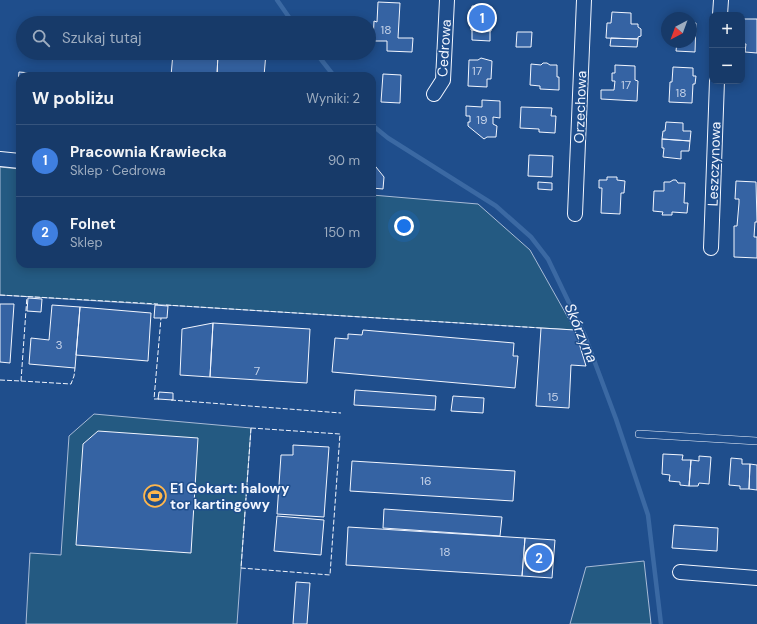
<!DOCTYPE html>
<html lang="pl">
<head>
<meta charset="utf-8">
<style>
	:root { --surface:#173a69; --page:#20416f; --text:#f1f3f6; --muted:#9eadc0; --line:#36547d; --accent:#ffb74d }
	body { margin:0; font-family:"DM Sans",sans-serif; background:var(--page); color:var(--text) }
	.controls { position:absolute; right:12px; top:12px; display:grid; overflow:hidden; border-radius:8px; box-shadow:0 2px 10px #0003 }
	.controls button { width:36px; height:36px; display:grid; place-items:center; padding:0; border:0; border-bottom:1px solid var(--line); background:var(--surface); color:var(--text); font:20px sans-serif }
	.compass { position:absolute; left:661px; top:12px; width:36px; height:36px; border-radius:50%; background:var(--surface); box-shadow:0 2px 10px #0003; rotate:221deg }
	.you { position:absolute; left:404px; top:226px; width:14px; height:14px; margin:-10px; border:3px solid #fff; border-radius:50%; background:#1a73e8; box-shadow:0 0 0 6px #1a73e833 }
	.badge { display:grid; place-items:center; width:26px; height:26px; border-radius:50%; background:var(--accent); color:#fff; font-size:13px; font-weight:700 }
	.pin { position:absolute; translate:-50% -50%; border:2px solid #fff; box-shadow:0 1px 4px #0006 }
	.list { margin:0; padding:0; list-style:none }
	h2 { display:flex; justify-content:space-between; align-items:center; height:52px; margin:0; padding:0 16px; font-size:17px }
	h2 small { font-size:13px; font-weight:400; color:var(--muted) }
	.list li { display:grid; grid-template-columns:26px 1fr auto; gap:12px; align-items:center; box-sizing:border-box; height:72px; padding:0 16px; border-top:1px solid var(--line) }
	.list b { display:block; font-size:15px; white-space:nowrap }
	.list p { margin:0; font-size:13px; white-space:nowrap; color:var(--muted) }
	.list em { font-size:13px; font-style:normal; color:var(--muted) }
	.icon { flex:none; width:22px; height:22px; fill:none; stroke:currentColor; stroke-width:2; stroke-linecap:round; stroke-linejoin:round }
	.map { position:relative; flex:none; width:757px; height:624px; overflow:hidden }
	.search { position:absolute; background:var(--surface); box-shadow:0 2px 10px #0003; left:16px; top:16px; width:360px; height:44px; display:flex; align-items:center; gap:10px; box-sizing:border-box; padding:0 14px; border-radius:22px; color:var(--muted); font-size:15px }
	.panel { position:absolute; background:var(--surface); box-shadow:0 2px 10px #0003; left:16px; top:72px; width:360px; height:196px; border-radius:12px }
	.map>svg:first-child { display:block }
	.green { fill:#245a82; stroke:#a8bbd7 }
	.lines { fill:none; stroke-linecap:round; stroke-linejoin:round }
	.stream { stroke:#3b69a3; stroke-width:4.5 }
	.building { fill:#3563a3; stroke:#f2f6ff }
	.service-casing { stroke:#f2f6ff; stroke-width:8 }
	.minor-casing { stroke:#f2f6ff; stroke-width:16 }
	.service { stroke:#1f4e8c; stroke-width:7 }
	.minor { stroke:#1f4e8c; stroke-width:14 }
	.fence { stroke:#f2f6ff; stroke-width:1; stroke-dasharray:5 2; stroke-linecap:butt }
	.labels { text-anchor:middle; stroke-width:3; stroke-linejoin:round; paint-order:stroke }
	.number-label { font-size:12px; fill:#c3d1e8 }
	.street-label { font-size:14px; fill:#f2f6ff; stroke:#1f4e8c }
	.poi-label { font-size:14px; font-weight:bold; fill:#f2f6ff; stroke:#1f4e8c; text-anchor:start }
	.water-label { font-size:15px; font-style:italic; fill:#f2f6ff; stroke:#1f4e8c }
</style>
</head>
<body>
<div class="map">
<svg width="757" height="624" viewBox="0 0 757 624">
	<rect width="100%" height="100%" fill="#1f4e8c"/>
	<path class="green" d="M0 167 20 169V264H372V195L478 204 530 250 575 330 0 295Z
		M94 414 251 428 237 624H26L30 553 61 555 69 436Z
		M644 561 651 624H570L586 567Z"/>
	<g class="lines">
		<path class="stream" d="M277 0 293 23
			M316 53 334 76
			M372 125 388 138 496 206 531 237 548 259 585 336 616 419 648 515 661 624"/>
	</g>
	<path class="building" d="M378 2 400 3 398 38H413L412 52 387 51V41H373L374 21 377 22Z
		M472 6 492 7 491 31 471 30Z
		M612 12 631 13V24H638V27L641 29V36L638 37V39L606 38 607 23H611Z
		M743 19H757V53L745 52 746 44H742Z
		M691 23H696L695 52 676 51 677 42H691Z
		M472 30 490 31V41L472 40Z
		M517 32H532L531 47H516Z
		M611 38 638 39 637 47 610 46Z
		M173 53H218L217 76H171Z
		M218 53H266L264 76H217Z
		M481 58 492 61 491 79H487V87L468 86 469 60H478Z
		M543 63H547L550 65H557V77H559V90L540 89V86L530 85 531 64 541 65Z
		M615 65 635 66V80L638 81 637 101 601 99V90H614L615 81H612V73H615Z
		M673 67 693 68V76H696L695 84H693L692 103 669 102 670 82H672Z
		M19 72 66 76H20V96H17Z
		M383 74 401 75 400 103 381 102Z
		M482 100 500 101V118L493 117V124L497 126 496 137H487L484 139 468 126V122H470V116H466V106L482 107Z
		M521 107 552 108 551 116H556L555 133 539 132V129L520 128Z
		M666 122 683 123V131H691L690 141 662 139 663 131H665Z
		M662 139 690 141 689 151H681V159L663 157 664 148H662Z
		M529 155 553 156 552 177 528 176Z
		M372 162 384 177 383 189 372 188Z
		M607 177H617V180L625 181 624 193H621L620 214 601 213 602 188H599V180H607Z
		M673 180H676L678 183H685L684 203H688L687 213 672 212V215H662L663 212 653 211 654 191H664V182H670Z
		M736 181 756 182 757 222H755L754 237H757V258L734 257V226H737L739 203V199H735Z
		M538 182 552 183V190L538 189Z
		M28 298 42 299 41 312 27 311Z
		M0 304H14L10 363 0 362Z
		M52 305 80 307 75 368 29 364 31 338 49 340Z
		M155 305 168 306 167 318H154Z
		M80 307 151 313 148 361 76 355Z
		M213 323 310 329 307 383 210 377Z
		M213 323 210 377 180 375 182 329Z
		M541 328 575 330 586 366 571 365 569 408 536 406Z
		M363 330 514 343 513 356H518L515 388 332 372 335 338 348 339V334L362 335Z
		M355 390 436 396 435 410 354 405Z
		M159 392 173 393V400L158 399Z
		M453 396 484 398 483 413 451 411Z
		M98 431 198 438 191 553 76 545 83 444Z
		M293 445 329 447 324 517 277 514 281 455H293Z
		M663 454 683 455 682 460H691L689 486 680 485V482L669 481 670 475 662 474Z
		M699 456 711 457 709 484 699 483 698 486H689L691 460 699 461Z
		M731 458 742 459V464H750L749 489H740V486L729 485Z
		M352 461 515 471 513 501 350 491Z
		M750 464 757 465V490L749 489Z
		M384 509 502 517 500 536 383 528Z
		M277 516 324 520 321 555 274 551Z
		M674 525 718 528 717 551 672 548Z
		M348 527 525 538 522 576 346 565Z
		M525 538 555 540 552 578 522 576Z
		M296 582 310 583 307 624H293Z"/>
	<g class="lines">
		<g class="service-casing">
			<path id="service" d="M639 434 757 441"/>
		</g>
		<g class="minor-casing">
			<path id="minor" d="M720 15 721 0
				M434 94 443 80 447 0
				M0 159 20 161
				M575 214 584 0
				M711 248 717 81
				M680 572 757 578"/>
		</g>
		<use href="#service" class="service"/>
		<use href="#minor" class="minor"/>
		<path class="fence" d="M0 295 158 304
			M166 305 541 328
			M0 380 21 381 27 296
			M21 381 71 384 74 376 75 368
			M159 399H154L161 318
			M171 400 341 413
			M251 428 340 434 330 575 241 568Z"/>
	</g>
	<defs>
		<g id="stadium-ring" transform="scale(1.15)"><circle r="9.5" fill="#1f4e8c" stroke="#ffb74d" stroke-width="1.5"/><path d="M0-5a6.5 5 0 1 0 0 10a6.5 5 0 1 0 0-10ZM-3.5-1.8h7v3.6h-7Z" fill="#ffb74d"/></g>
	</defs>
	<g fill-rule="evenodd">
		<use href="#stadium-ring" x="155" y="496"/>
	</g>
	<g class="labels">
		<g class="number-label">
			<text x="386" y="34">18</text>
			<text x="477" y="75">17</text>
			<text x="626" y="89">17</text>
			<text x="681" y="97">18</text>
			<text x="482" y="124">19</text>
			<text x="59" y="349">3</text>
			<text x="257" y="375">7</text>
			<text x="553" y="401">15</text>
			<text x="426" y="485">16</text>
			<text x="445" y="556">18</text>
		</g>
		<g class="street-label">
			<text transform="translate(444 48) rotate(-86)" y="5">Cedrowa</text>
			<text transform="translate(580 107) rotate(-88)" y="5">Orzechowa</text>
			<text transform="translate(714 164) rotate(-88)" y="5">Leszczynowa</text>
		</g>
		<g class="poi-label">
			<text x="170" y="493">E1 Gokart: halowy<tspan x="170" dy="16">tor kartingowy</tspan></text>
		</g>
		<g class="water-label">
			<text transform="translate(581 333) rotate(67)" y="5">Skórzyna</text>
		</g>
	</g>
</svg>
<div class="controls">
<button>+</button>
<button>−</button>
</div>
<svg class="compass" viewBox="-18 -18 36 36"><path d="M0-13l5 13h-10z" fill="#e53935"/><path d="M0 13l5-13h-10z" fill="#9eadc0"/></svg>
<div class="you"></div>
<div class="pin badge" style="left:482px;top:18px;background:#3f7fe0">1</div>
<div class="pin badge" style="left:539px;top:558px;background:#3f7fe0">2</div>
<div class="search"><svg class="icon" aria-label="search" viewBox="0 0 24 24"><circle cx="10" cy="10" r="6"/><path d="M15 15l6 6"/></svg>Szukaj tutaj</div>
<section class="panel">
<h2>W pobliżu<small>Wyniki: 2</small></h2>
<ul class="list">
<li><span class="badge" style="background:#3f7fe0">1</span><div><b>Pracownia Krawiecka</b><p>Sklep · Cedrowa</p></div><em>90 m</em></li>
<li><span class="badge" style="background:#3f7fe0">2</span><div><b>Folnet</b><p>Sklep</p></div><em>150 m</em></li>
</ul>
</section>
</div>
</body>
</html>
